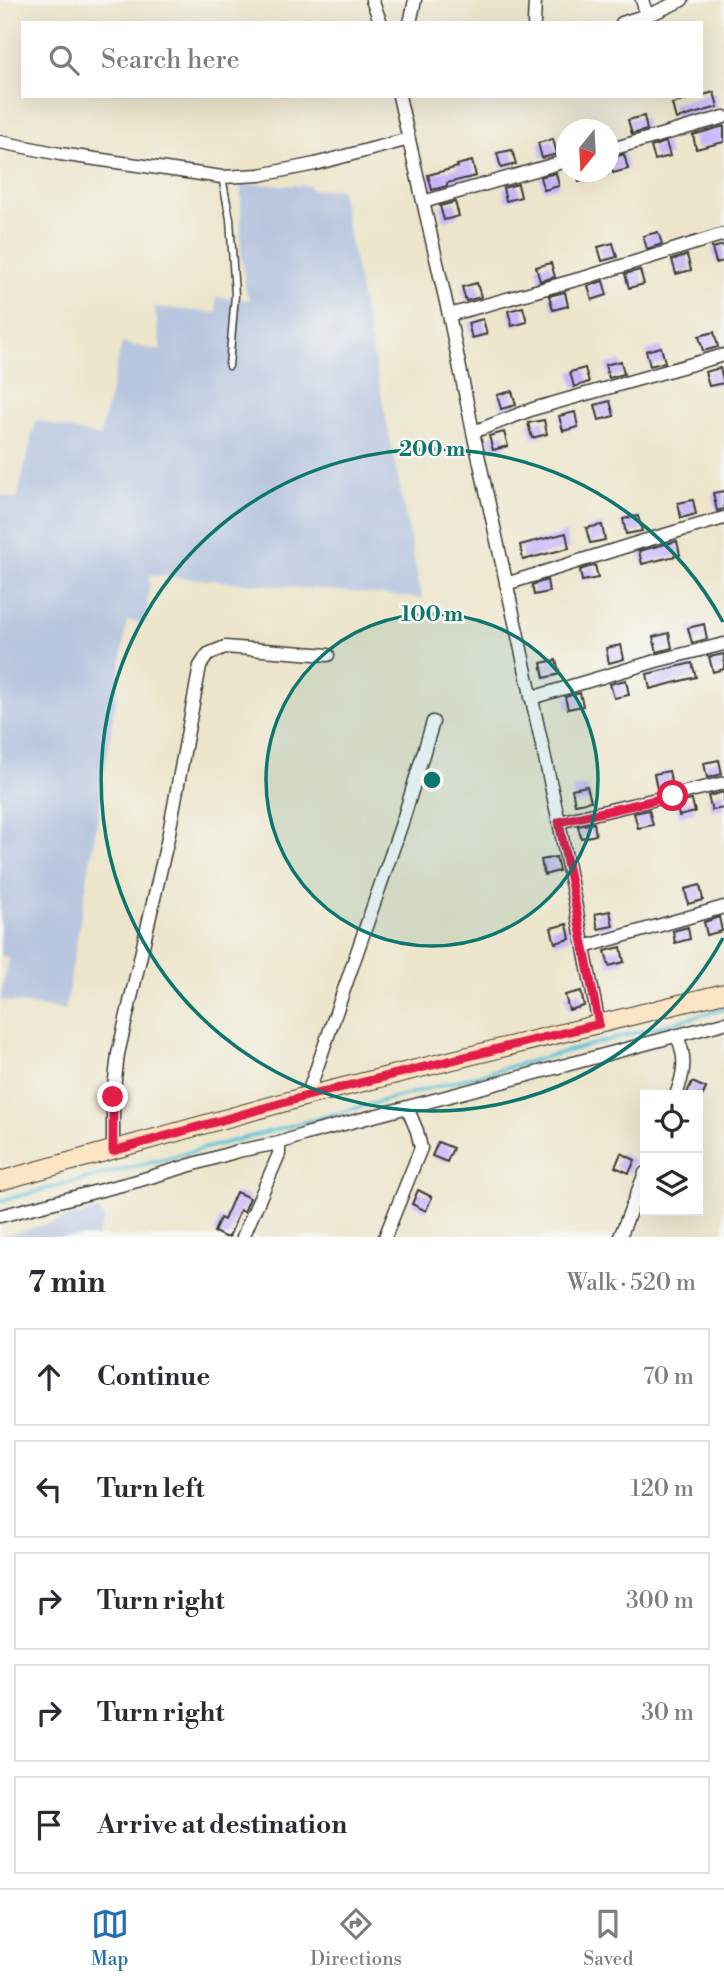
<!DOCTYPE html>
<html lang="en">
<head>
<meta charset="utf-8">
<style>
	:root { --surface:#fff; --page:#f2f2f3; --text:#2b2b33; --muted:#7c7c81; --line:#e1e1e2; --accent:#1f6fb2 }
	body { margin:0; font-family:"Libre Bodoni",serif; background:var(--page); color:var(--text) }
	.controls { position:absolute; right:21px; bottom:21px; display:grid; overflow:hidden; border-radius:0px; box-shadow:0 7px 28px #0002 }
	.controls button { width:63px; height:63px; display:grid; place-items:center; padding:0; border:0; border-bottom:2px solid var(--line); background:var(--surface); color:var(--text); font:35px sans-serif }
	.compass { position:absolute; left:556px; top:119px; width:63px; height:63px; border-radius:50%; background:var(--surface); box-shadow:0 7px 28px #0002; rotate:198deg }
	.stop { position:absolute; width:21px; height:21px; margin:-16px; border:5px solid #e11d48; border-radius:50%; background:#fff }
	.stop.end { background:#e11d48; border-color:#fff; box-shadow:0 2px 7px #0008 }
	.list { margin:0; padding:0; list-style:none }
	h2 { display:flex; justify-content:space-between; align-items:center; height:91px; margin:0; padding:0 28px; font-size:30px }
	h2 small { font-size:23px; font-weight:400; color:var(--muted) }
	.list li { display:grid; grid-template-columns:46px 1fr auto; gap:21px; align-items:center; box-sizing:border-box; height:98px; margin:0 14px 14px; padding:0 14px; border:2px solid var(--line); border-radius:0px }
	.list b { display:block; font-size:26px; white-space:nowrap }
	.list em { font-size:23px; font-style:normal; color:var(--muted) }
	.icon { flex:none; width:38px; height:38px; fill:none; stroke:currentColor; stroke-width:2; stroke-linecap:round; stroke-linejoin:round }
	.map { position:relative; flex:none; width:724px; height:1237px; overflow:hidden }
	.search { position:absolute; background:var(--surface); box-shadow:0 7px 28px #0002; left:21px; right:21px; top:21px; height:77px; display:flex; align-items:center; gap:18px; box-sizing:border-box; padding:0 24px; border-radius:0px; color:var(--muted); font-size:26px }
	.sheet { height:651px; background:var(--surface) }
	nav { display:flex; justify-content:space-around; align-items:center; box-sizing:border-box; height:98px; border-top:2px solid var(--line); background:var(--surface); font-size:19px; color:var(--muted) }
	nav a { display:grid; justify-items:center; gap:4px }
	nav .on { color:var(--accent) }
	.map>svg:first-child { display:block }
	.industrial { fill:#b7c5de }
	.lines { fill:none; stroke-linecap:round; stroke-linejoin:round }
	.stream { stroke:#5bc1d9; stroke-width:3.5 }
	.building { fill:#c7b4f9 }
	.lane-casing { stroke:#3b3a36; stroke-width:9 }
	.street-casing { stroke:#3b3a36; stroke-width:15 }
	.secondary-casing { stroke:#3b3a36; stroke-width:20 }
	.lane { stroke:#fff; stroke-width:6 }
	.street { stroke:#fff; stroke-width:12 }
	.secondary { stroke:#fce5c4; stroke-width:18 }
	.route { stroke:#e11d48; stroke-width:9 }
	.ring { fill:none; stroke:#0f766e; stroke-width:3.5 }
	.centre { fill:#0f766e; stroke:#f6f6f2; stroke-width:3.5 }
	.ring-label { font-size:21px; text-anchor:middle; font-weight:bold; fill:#0f766e; stroke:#f6f6f2; stroke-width:5; stroke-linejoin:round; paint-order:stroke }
</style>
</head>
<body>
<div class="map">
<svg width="724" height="1237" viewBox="0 0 724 1237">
	<rect width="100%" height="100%" fill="#f6f6f2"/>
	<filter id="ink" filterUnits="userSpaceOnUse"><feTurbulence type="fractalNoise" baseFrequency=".0143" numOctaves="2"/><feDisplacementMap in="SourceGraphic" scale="14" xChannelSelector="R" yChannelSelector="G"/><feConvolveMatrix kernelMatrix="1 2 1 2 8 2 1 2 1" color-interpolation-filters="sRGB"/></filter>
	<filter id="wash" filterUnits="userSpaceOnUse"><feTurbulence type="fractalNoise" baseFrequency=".00686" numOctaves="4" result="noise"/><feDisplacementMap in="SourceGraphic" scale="28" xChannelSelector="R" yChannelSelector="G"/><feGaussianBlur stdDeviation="1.57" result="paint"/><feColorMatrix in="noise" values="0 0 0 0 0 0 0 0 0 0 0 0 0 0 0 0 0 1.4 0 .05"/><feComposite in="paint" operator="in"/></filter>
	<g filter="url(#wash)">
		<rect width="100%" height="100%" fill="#ece5cb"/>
		<path class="industrial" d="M241 184 309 186 311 190 340 189 422 598 150 575 146 623 127 621 104 780 65 1010 0 1000 9 958 0 955V495L17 499 36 420 100 437 122 343 161 351 155 307 217 313 216 297 250 300 246 292 241 253Z
			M98 1210 104 1218 97 1237H0Z"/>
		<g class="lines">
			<path class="stream" d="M0 1201 260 1134 724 1009"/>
		</g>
		<g id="blocks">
			<path class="building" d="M714 92 718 107 676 119 672 104Z
				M644 116 647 130 632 134 628 120Z
				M724 126V142L696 149 693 135Z
				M553 139 557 154 542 158 538 143Z
				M666 142 670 156 655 160 651 147Z
				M512 150 516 164 501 168 497 153Z
				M624 154 628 169 613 173 609 159Z
				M472 161 476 176 447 183V186L432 190 428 175 458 167 457 165Z
				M577 172H607L608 174 579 182Z
				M556 173 559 186 544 190 540 177Z
				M518 184 521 197 506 201 503 188Z
				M455 202 459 216 444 220 440 206Z
				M658 232 662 244 647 249 643 236Z
				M613 243 617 257 602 261 598 247Z
				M724 245V261L716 263 712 248Z
				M687 255 691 270 676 274 672 260Z
				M551 263 555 277 540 281 536 267Z
				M640 270 644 284 629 288 625 274Z
				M603 281 607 295 592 300 588 286Z
				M477 283 481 297 466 301 462 287Z
				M565 292 568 306 553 310 549 296Z
				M523 307 527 322 512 326 508 311Z
				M483 319 487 334 472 338 468 323Z
				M714 332 718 347 703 351 699 336Z
				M661 347 665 362 650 366 646 351Z
				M621 361 624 374 609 378 605 365Z
				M585 368 589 382 574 387 570 372Z
				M720 368 724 383 709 386 705 372Z
				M512 391 516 405 501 409 497 395Z
				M610 401 614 416 599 420 595 405Z
				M575 412 578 427 563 431 559 416Z
				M544 420 547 434 532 438 528 423Z
				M504 432 508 446 493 450 489 436Z
				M724 491V509L717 511 713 493Z
				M693 500 696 514 681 518 678 503Z
				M638 516 642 531 626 534 623 519Z
				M602 525 605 540 590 543 586 528Z
				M566 533 569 548 523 560 520 545Z
				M677 541 680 555 642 564 639 551Z
				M595 565 598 578 582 581 580 570Z
				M547 580 549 592 534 595 532 585Z
				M704 624 707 639 692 643 688 628Z
				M669 633 672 648 657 652 653 637Z
				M621 645 624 659 609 663 606 648Z
				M724 654V669L713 672 709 657Z
				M556 660 560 674 544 678 541 663Z
				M692 663 696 677 650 689 647 674Z
				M626 680 629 695 614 698 610 684Z
				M580 693 583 706 568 709 565 697Z
				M719 760 722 774 707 778 704 763Z
				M669 771 672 786 657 789 654 774Z
				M587 786 591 801 575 804 572 789Z
				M724 792V808L712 810 708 796Z
				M692 800 695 812 679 816 676 803Z
				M649 810 653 825 638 828 634 813Z
				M594 823 596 835 581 838 578 826Z
				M556 857 559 871 544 875 541 860Z
				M700 885 703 900 688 904 685 889Z
				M610 911 613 926 598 929 595 914Z
				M719 917 722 931 707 935 704 922Z
				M567 924 570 939 555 943 551 928Z
				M688 927 690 939 675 943 673 931Z
				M621 947 624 962 609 966 605 951Z
				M581 991 584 1006 569 1010 565 995Z
				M692 1082 706 1088 703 1095H686Z
				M438 1142 453 1148 447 1162 432 1156Z
				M621 1153 635 1160 629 1173 615 1167Z
				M418 1190 432 1197 426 1211 412 1204Z
				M236 1192 250 1198 244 1212 240 1210 229 1237H225L214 1232 220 1218 224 1220Z"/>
		</g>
	</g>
	<g filter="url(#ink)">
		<use href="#blocks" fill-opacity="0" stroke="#3b3a36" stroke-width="2"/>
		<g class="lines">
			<g class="lane-casing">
				<path id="lane" d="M222 177 230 219 235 295 229 366"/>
			</g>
			<g class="street-casing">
				<path id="street" d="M372 0 381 23
					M642 0 647 15
					M410 23 415 0
					M534 23 535 0
					M622 23 656 12 682 0
					M399 96 449 315 473 432 559 822 599 1024
					M0 142 60 154 222 177 260 175 315 164 409 139
					M608 150 724 117
					M423 202 566 161
					M449 315 590 276 724 234
					M473 432 533 409 724 355
					M506 584 640 542 724 518
					M531 698 656 661 724 644
					M559 822 724 783
					M584 947 724 907
					M676 1095C684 1074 687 1057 677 1037
					M307 1096 402 823 433 722
					M113 1151V1097L118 1054 168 838 200 666 208 654 225 647 328 655
					M0 1216 137 1181 238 1151 279 1143 306 1134 724 1023
					M243 1237 279 1154V1143
					M385 1237 421 1148 417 1131 407 1107
					M620 1237 645 1173"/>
			</g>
			<g class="secondary-casing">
				<path id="secondary" d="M0 1181 307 1096 724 993"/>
			</g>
			<use href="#lane" class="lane"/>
			<use href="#street" class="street"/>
			<use href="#secondary" class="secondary"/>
		</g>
	</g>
	<g class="lines" filter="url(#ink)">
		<path class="route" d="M113 1097V1151L307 1096 599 1024 559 822 673 796"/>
	</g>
	<circle cx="432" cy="780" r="166" fill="#0f766e" fill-opacity=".12"/>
	<g class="ring">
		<circle cx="432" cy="780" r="166"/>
		<path d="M723 938A331 331 0 1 1 723 622"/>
	</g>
	<circle cx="432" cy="780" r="10" class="centre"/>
	<g class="ring-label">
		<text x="432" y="456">200 m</text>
		<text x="432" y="621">100 m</text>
	</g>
</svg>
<div class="controls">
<button><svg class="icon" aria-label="locate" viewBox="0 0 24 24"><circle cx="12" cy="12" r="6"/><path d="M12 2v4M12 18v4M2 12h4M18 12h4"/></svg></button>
<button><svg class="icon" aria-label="layers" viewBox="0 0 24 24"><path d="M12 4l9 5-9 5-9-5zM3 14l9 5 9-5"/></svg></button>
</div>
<svg class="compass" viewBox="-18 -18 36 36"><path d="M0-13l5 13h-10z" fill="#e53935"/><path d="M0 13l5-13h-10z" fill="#7c7c81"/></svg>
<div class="stop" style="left:673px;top:796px"></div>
<div class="stop end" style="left:113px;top:1097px"></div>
<div class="search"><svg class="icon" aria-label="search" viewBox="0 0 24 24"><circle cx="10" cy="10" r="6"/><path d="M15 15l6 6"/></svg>Search here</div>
</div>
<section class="sheet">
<h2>7 min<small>Walk · 520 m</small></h2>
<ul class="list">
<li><svg class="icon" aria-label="ahead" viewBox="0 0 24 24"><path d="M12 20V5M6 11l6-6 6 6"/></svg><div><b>Continue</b></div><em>70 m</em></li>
<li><svg class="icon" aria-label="left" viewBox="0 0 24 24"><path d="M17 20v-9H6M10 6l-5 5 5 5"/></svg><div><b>Turn left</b></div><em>120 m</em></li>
<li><svg class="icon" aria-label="right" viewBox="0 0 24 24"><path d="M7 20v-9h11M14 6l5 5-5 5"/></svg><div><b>Turn right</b></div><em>300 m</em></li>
<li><svg class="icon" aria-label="right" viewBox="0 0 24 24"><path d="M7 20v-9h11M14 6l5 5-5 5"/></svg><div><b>Turn right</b></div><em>30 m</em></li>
<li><svg class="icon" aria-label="arrive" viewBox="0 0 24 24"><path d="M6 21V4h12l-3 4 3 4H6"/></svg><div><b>Arrive at destination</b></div></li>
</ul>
</section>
<nav>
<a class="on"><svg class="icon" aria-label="map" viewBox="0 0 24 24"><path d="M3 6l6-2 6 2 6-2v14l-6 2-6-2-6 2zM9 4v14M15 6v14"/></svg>Map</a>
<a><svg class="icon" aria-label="directions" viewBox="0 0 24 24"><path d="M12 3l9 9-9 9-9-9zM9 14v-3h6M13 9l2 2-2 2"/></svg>Directions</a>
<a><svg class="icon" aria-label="saved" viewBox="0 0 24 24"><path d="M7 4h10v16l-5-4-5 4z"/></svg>Saved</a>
</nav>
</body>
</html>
